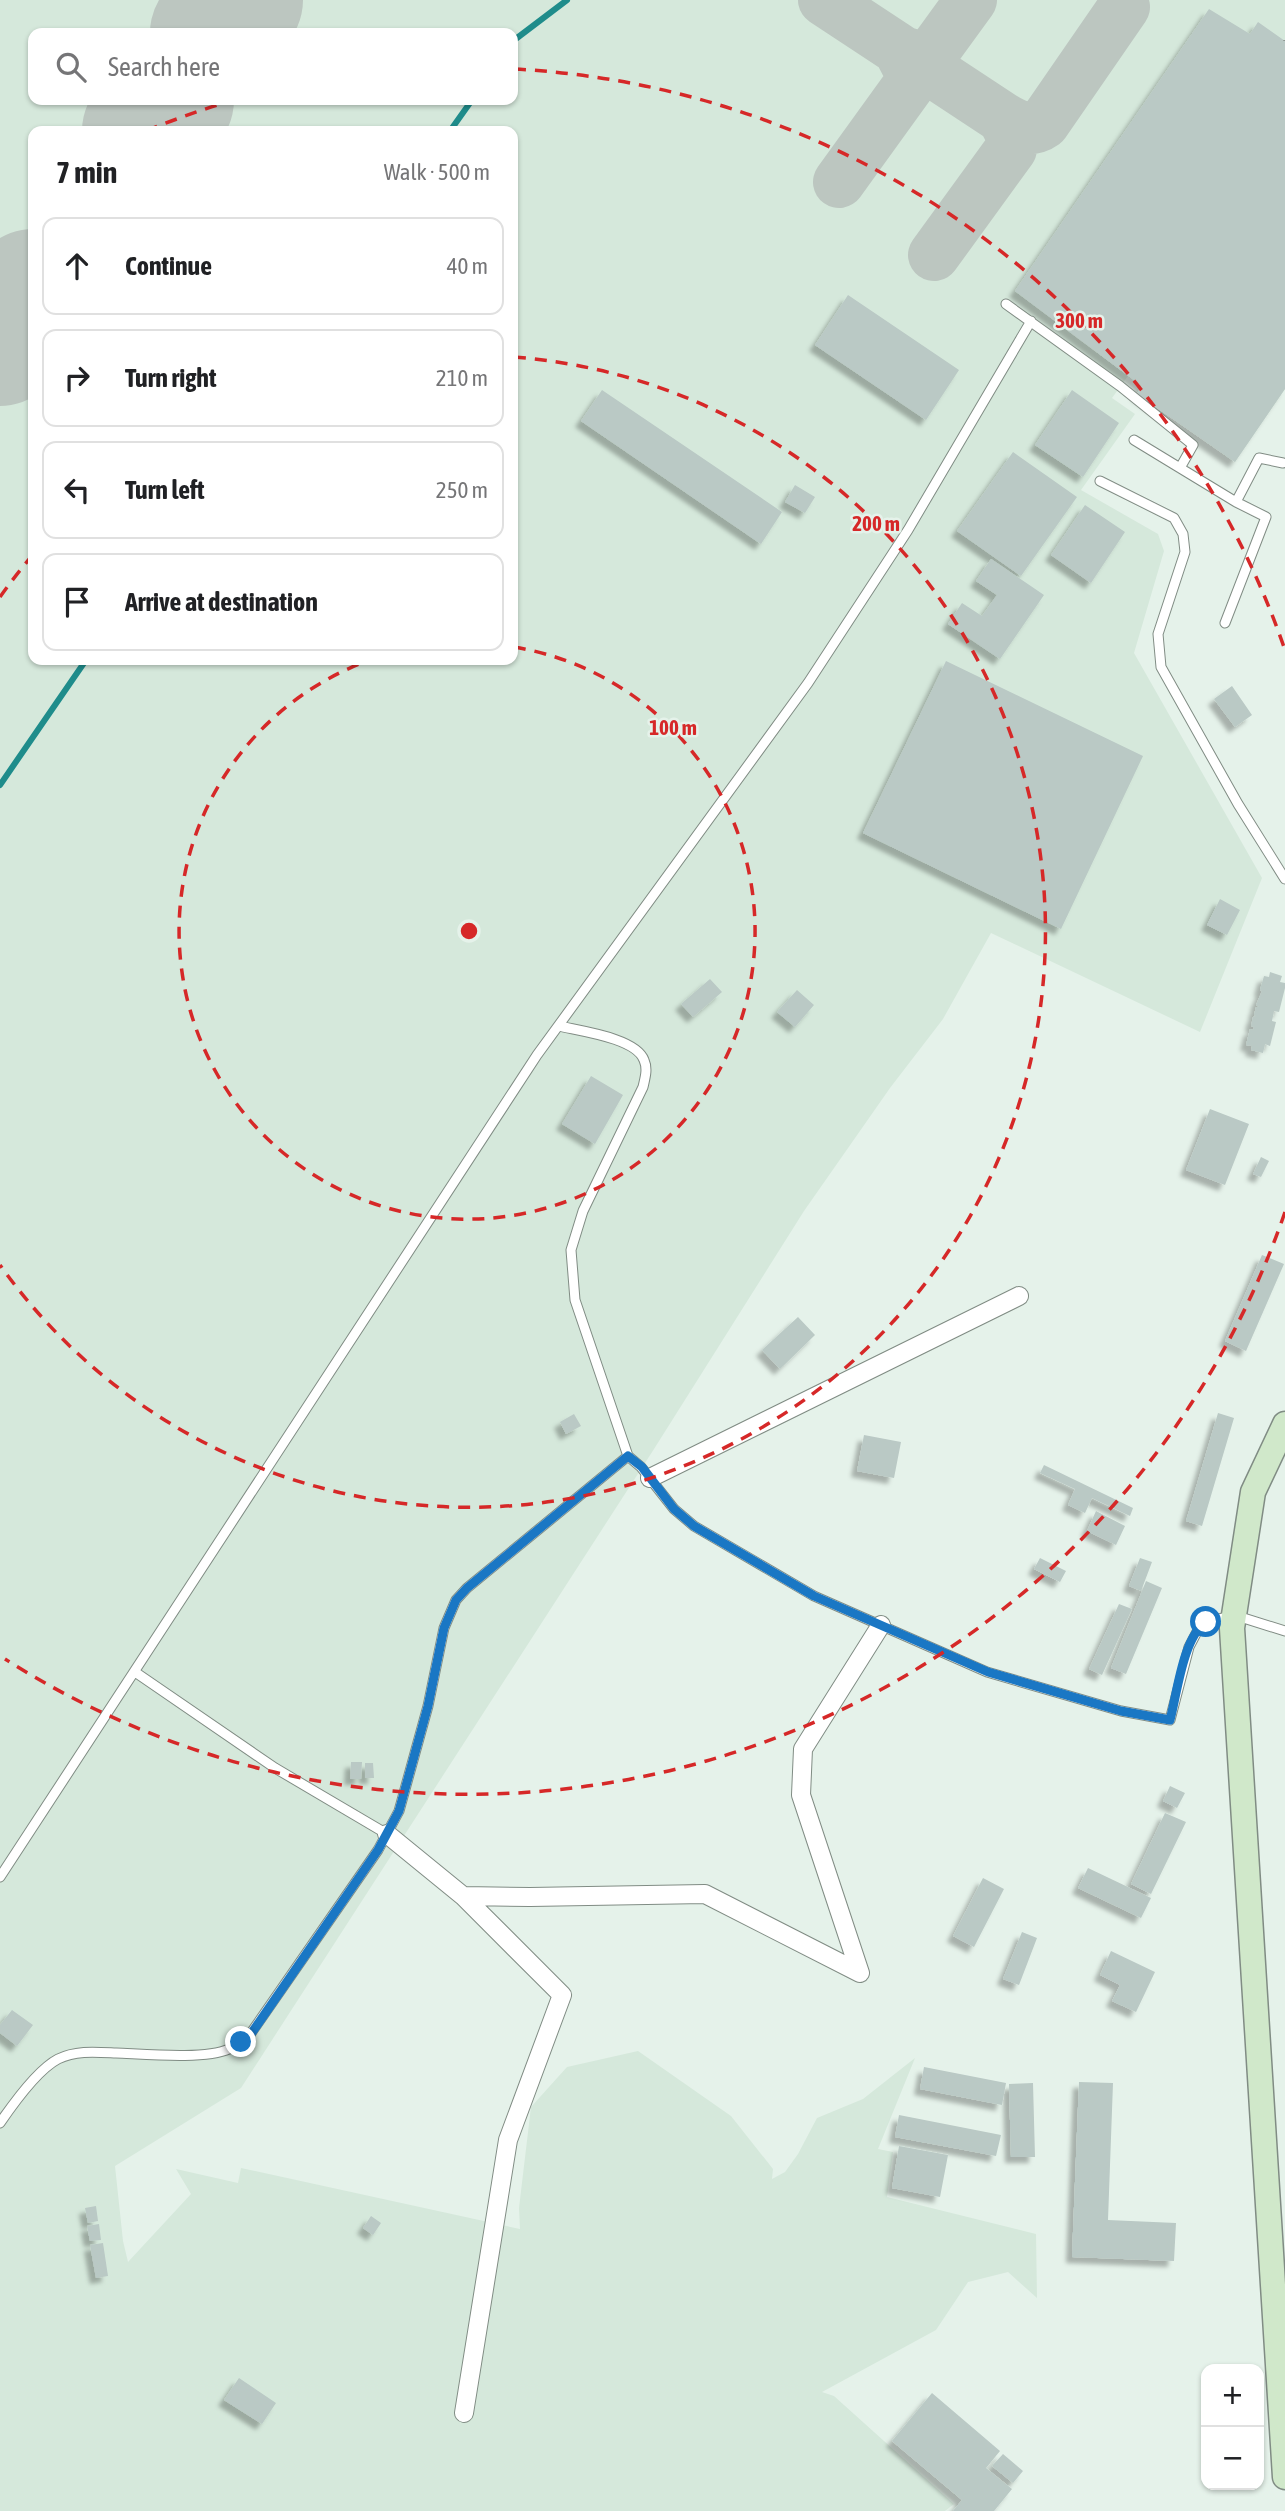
<!DOCTYPE html>
<html lang="en">
<head>
<meta charset="utf-8">
<style>
	:root { --surface:#fff; --page:#f2f2f2; --text:#202124; --muted:#757577; --line:#e0e0e0 }
	body { margin:0; font-family:"Asap Condensed",sans-serif; background:var(--page); color:var(--text) }
	.controls { position:absolute; right:21px; bottom:21px; display:grid; overflow:hidden; border-radius:14px; box-shadow:0 2px 5px #0004 }
	.controls button { width:63px; height:63px; display:grid; place-items:center; padding:0; border:0; border-bottom:2px solid var(--line); background:var(--surface); color:var(--text); font:35px sans-serif }
	.stop { position:absolute; width:21px; height:21px; margin:-16px; border:5px solid #1a77c4; border-radius:50%; background:#fff }
	.stop.end { background:#1a77c4; border-color:#fff; box-shadow:0 2px 7px #0008 }
	.list { margin:0; padding:0; list-style:none }
	h2 { display:flex; justify-content:space-between; align-items:center; height:91px; margin:0; padding:0 28px; font-size:30px }
	h2 small { font-size:23px; font-weight:400; color:var(--muted) }
	.list li { display:grid; grid-template-columns:46px 1fr auto; gap:21px; align-items:center; box-sizing:border-box; height:98px; margin:0 14px 14px; padding:0 14px; border:2px solid var(--line); border-radius:14px }
	.list b { display:block; font-size:26px; white-space:nowrap }
	.list em { font-size:23px; font-style:normal; color:var(--muted) }
	.icon { flex:none; width:38px; height:38px; fill:none; stroke:currentColor; stroke-width:2; stroke-linecap:round; stroke-linejoin:round }
	.map { position:relative; flex:none; width:1285px; height:2511px; overflow:hidden }
	.search { position:absolute; background:var(--surface); box-shadow:0 2px 5px #0004; left:28px; top:28px; width:490px; height:77px; display:flex; align-items:center; gap:18px; box-sizing:border-box; padding:0 24px; border-radius:14px; color:var(--muted); font-size:26px }
	.panel { position:absolute; background:var(--surface); box-shadow:0 2px 5px #0004; left:28px; top:126px; width:490px; height:539px; border-radius:14px }
	.map>svg:first-child { display:block }
	.built { fill:#d5e8db; fill-rule:evenodd }
	.lines { fill:none; stroke-linecap:round; stroke-linejoin:round }
	.stream { stroke:#1f8c8b; stroke-width:6 }
	.taxiway { stroke:#bcc6c0; stroke-width:52 }
	.runway { stroke:#bcc6c0; stroke-width:130 }
	.building { fill:#bac9c5; filter:url(#shadow) }
	.lane-casing { stroke:#808c84; stroke-width:11 }
	.street-casing { stroke:#808c84; stroke-width:20 }
	.secondary-casing { stroke:#808c84; stroke-width:27 }
	.path { stroke:#8d9590; stroke-width:3.5; stroke-dasharray:7 3.5; stroke-linecap:butt }
	.lane { stroke:#fff; stroke-width:9 }
	.street { stroke:#fff; stroke-width:18 }
	.secondary { stroke:#d0e8ca; stroke-width:24 }
	.route { stroke:#1a77c4; stroke-width:9 }
	.ring { fill:none; stroke:#d62828; stroke-width:3.5; stroke-dasharray:12 9 }
	.centre { fill:#d62828; stroke:#e5f2ea; stroke-width:3.5 }
	.ring-label { font-size:21px; text-anchor:middle; font-weight:bold; fill:#d62828; stroke:#e5f2ea; stroke-width:5; stroke-linejoin:round; paint-order:stroke }
</style>
</head>
<body>
<div class="map">
<svg width="1285" height="2511" viewBox="0 0 1285 2511">
	<defs>
		<filter id="shadow"><feDropShadow dx="-6" dy="6" stdDeviation="2" flood-color="#0004"/></filter>
	</defs>
	<rect width="100%" height="100%" fill="#e5f2ea"/>
	<path class="built" d="M0 0H1285V389L1235 462 1137 394 1142 386 1128 376 1112 398 1135 414 1081 490 1158 534 1164 551 1134 653 1262 878 1200 1032 991 933 943 1019 890 1088 804 1211 654 1449 241 2088 115 2166 123 2241 128 2262 191 2194 176 2169 238 2183 241 2168 520 2229 519 2208 531 2107 567 2067 638 2051 731 2116 773 2169 772 2179 785 2172 798 2154 817 2118 863 2099 915 2058 878 2149 893 2152 887 2197 1036 2234 1037 2298 1008 2272 968 2282 936 2330 822 2392 834 2396 954 2504 945 2511H0ZM33 33H513V100H33ZM33 131H513V660H33Z"/>
	<g class="lines">
		<path class="stream" d="M513 41 567 0
			M450 131 472 100
			M0 785 86 660"/>
		<path class="taxiway" d="M824 0 1003 118
			M903 52 919 57 931 55 971 0
			M839 182 909 85 910 71 899 50
			M934 255 1011 149 1012 135 1003 118C1016 126 1030 133 1044 123L1124 7"/>
		<path class="runway" d="M215 33 238 0
			M147 131 169 100
			M0 341 33 294"/>
	</g>
	<path class="building" d="M1209 9 1250 34 1258 22 1285 41V389L1235 462 1137 394 1142 386 1015 291Z
		M848 295 959 370 926 420 815 345Z
		M602 390 782 512 761 544 581 421Z
		M1072 390 1119 423 1083 477 1035 445Z
		M1013 452 1077 497 1021 576 957 531Z
		M795 485 815 497 805 513 785 502Z
		M1085 505 1125 532 1091 583 1051 555Z
		M991 559 1044 595 1000 659 948 624 962 603 982 616 997 595 976 581Z
		M946 661 1143 756 1061 929 863 833Z
		M1232 686 1252 715 1235 727 1214 699Z
		M1220 899 1240 910 1227 935 1207 925Z
		M1270 972 1282 976 1280 982 1285 983V988L1279 1012 1274 1011 1272 1021 1276 1022 1270 1046 1265 1044 1263 1053 1251 1050 1252 1046 1246 1045 1250 1029 1253 1030 1254 1027 1251 1026 1253 1017 1256 1016 1254 1015 1256 1007H1259L1256 1005 1262 991 1260 990 1264 976 1269 977Z
		M710 979 722 992 693 1017 681 1004Z
		M797 990 814 1005 795 1027 777 1012Z
		M591 1076 623 1095 595 1144 562 1124Z
		M1210 1109 1249 1124 1225 1185 1186 1170Z
		M1261 1157 1269 1161 1261 1177 1253 1174Z
		M1262 1255 1284 1264 1246 1351 1225 1341Z
		M798 1317 815 1335 780 1369 762 1350Z
		M1218 1413 1234 1418 1202 1526 1186 1521Z
		M574 1414 581 1426 566 1434 560 1422Z
		M864 1435 901 1442 894 1478 857 1471Z
		M1044 1465 1133 1508 1130 1516 1092 1498 1085 1513 1068 1505 1075 1489 1040 1473Z
		M1096 1511 1125 1526 1116 1545 1087 1531Z
		M1040 1558 1066 1571 1060 1582 1034 1569Z
		M1140 1558 1152 1562 1141 1591 1129 1586Z
		M1146 1581 1162 1588 1126 1674 1111 1668Z
		M1119 1604 1132 1609 1102 1675 1089 1669Z
		M351 1762H362L361 1779H350Z
		M365 1763H373L374 1778H365Z
		M1170 1786 1185 1793 1177 1808 1163 1801Z
		M1165 1813 1186 1822 1151 1894 1131 1884Z
		M1088 1868 1151 1898 1141 1918 1078 1888Z
		M983 1878 1004 1889 974 1947 953 1936Z
		M1022 1932 1037 1938 1019 1985 1003 1979Z
		M1111 1951 1155 1972 1136 2012 1112 2001 1120 1985 1100 1975Z
		M12 2010 33 2025 17 2046 0 2033V2025Z
		M924 2067 1006 2083 1002 2105 920 2089Z
		M1079 2082 1113 2083 1108 2220 1176 2223 1174 2261 1072 2257Z
		M1033 2083 1035 2157H1011L1009 2084Z
		M899 2115 1001 2135 996 2156 895 2137Z
		M899 2146 948 2155 940 2197 892 2188Z
		M96 2206 98 2221 88 2223 85 2208Z
		M371 2216 381 2223 373 2235 363 2228Z
		M99 2224 101 2240 90 2241 87 2226Z
		M103 2243 108 2276 96 2278 90 2245Z
		M239 2378 276 2403 262 2424 224 2400Z
		M932 2393 1000 2451 986 2468 1012 2489 994 2511H953L962 2500 892 2441Z
		M1003 2454 1023 2471 1013 2483 992 2466Z"/>
	<g class="lines">
		<g class="lane-casing">
			<path id="lane" d="M1006 304 1120 386 1193 445 1180 468 1236 502 1259 458 1283 463
				M1134 440 1180 468
				M1100 481 1174 518 1183 534 1185 552 1158 634 1161 667 1238 804 1285 879
				M1225 623 1266 517 1236 502
				M628 1456 641 1467 674 1509 694 1526 814 1596 987 1672 1121 1711 1170 1720 1189 1647 1200 1626 1207 1622 1234 1615 1285 1631
				M135 1672 275 1768 387 1834
				M0 1877 537 1055 808 683 908 530 1031 321
				M0 2123C13 2104 37 2070 58 2059 76 2050 96 2052 116 2053 143 2054 205 2060 229 2049 237 2046 244 2039 251 2033L378 1850 399 1811 428 1706 444 1628 456 1600 467 1588 628 1456 575 1300 571 1250 583 1211 643 1087C645 1078 648 1069 644 1060 636 1038 580 1031 559 1026"/>
		</g>
		<g class="street-casing">
			<path id="street" d="M650 1478 1019 1296
				M387 1834 463 1896 530 1897 705 1894 860 1973 801 1795 803 1749 881 1625
				M463 1896 562 1995 508 2140 464 2413"/>
		</g>
		<g class="secondary-casing">
			<path id="secondary" d="M1285 1424 1253 1492 1232 1628 1285 2477"/>
		</g>
		<path class="path" d="M1285 41V40"/>
		<use href="#lane" class="lane"/>
		<use href="#street" class="street"/>
		<use href="#secondary" class="secondary"/>
	</g>
	<g class="lines">
		<path class="route" d="M241 2042 251 2034 378 1850 399 1811 428 1706 444 1628 456 1600 467 1588 628 1456 642 1467 674 1509 694 1526 814 1596 988 1672 1121 1711 1170 1720C1177 1694 1183 1637 1206 1622"/>
	</g>
	<g class="ring">
		<path d="M514 647A288 288 0 1 1 370 660"/>
		<path d="M0 597A576 576 0 0 1 31 557M514 357A576 576 0 1 1 0 1265"/>
		<path d="M1285 1212A863 863 0 0 1 5 1659M146 131A863 863 0 0 1 231 101M514 69A863 863 0 0 1 1285 650"/>
	</g>
	<circle cx="469" cy="931" r="10" class="centre"/>
	<g class="ring-label">
		<text x="1079" y="328">300 m</text>
		<text x="876" y="531">200 m</text>
		<text x="673" y="735">100 m</text>
	</g>
</svg>
<div class="controls">
<button>+</button>
<button>−</button>
</div>
<div class="stop" style="left:1206px;top:1622px"></div>
<div class="stop end" style="left:241px;top:2042px"></div>
<div class="search"><svg class="icon" aria-label="search" viewBox="0 0 24 24"><circle cx="10" cy="10" r="6"/><path d="M15 15l6 6"/></svg>Search here</div>
<section class="panel">
<h2>7 min<small>Walk · 500 m</small></h2>
<ul class="list">
<li><svg class="icon" aria-label="ahead" viewBox="0 0 24 24"><path d="M12 20V5M6 11l6-6 6 6"/></svg><div><b>Continue</b></div><em>40 m</em></li>
<li><svg class="icon" aria-label="right" viewBox="0 0 24 24"><path d="M7 20v-9h11M14 6l5 5-5 5"/></svg><div><b>Turn right</b></div><em>210 m</em></li>
<li><svg class="icon" aria-label="left" viewBox="0 0 24 24"><path d="M17 20v-9H6M10 6l-5 5 5 5"/></svg><div><b>Turn left</b></div><em>250 m</em></li>
<li><svg class="icon" aria-label="arrive" viewBox="0 0 24 24"><path d="M6 21V4h12l-3 4 3 4H6"/></svg><div><b>Arrive at destination</b></div></li>
</ul>
</section>
</div>
</body>
</html>
